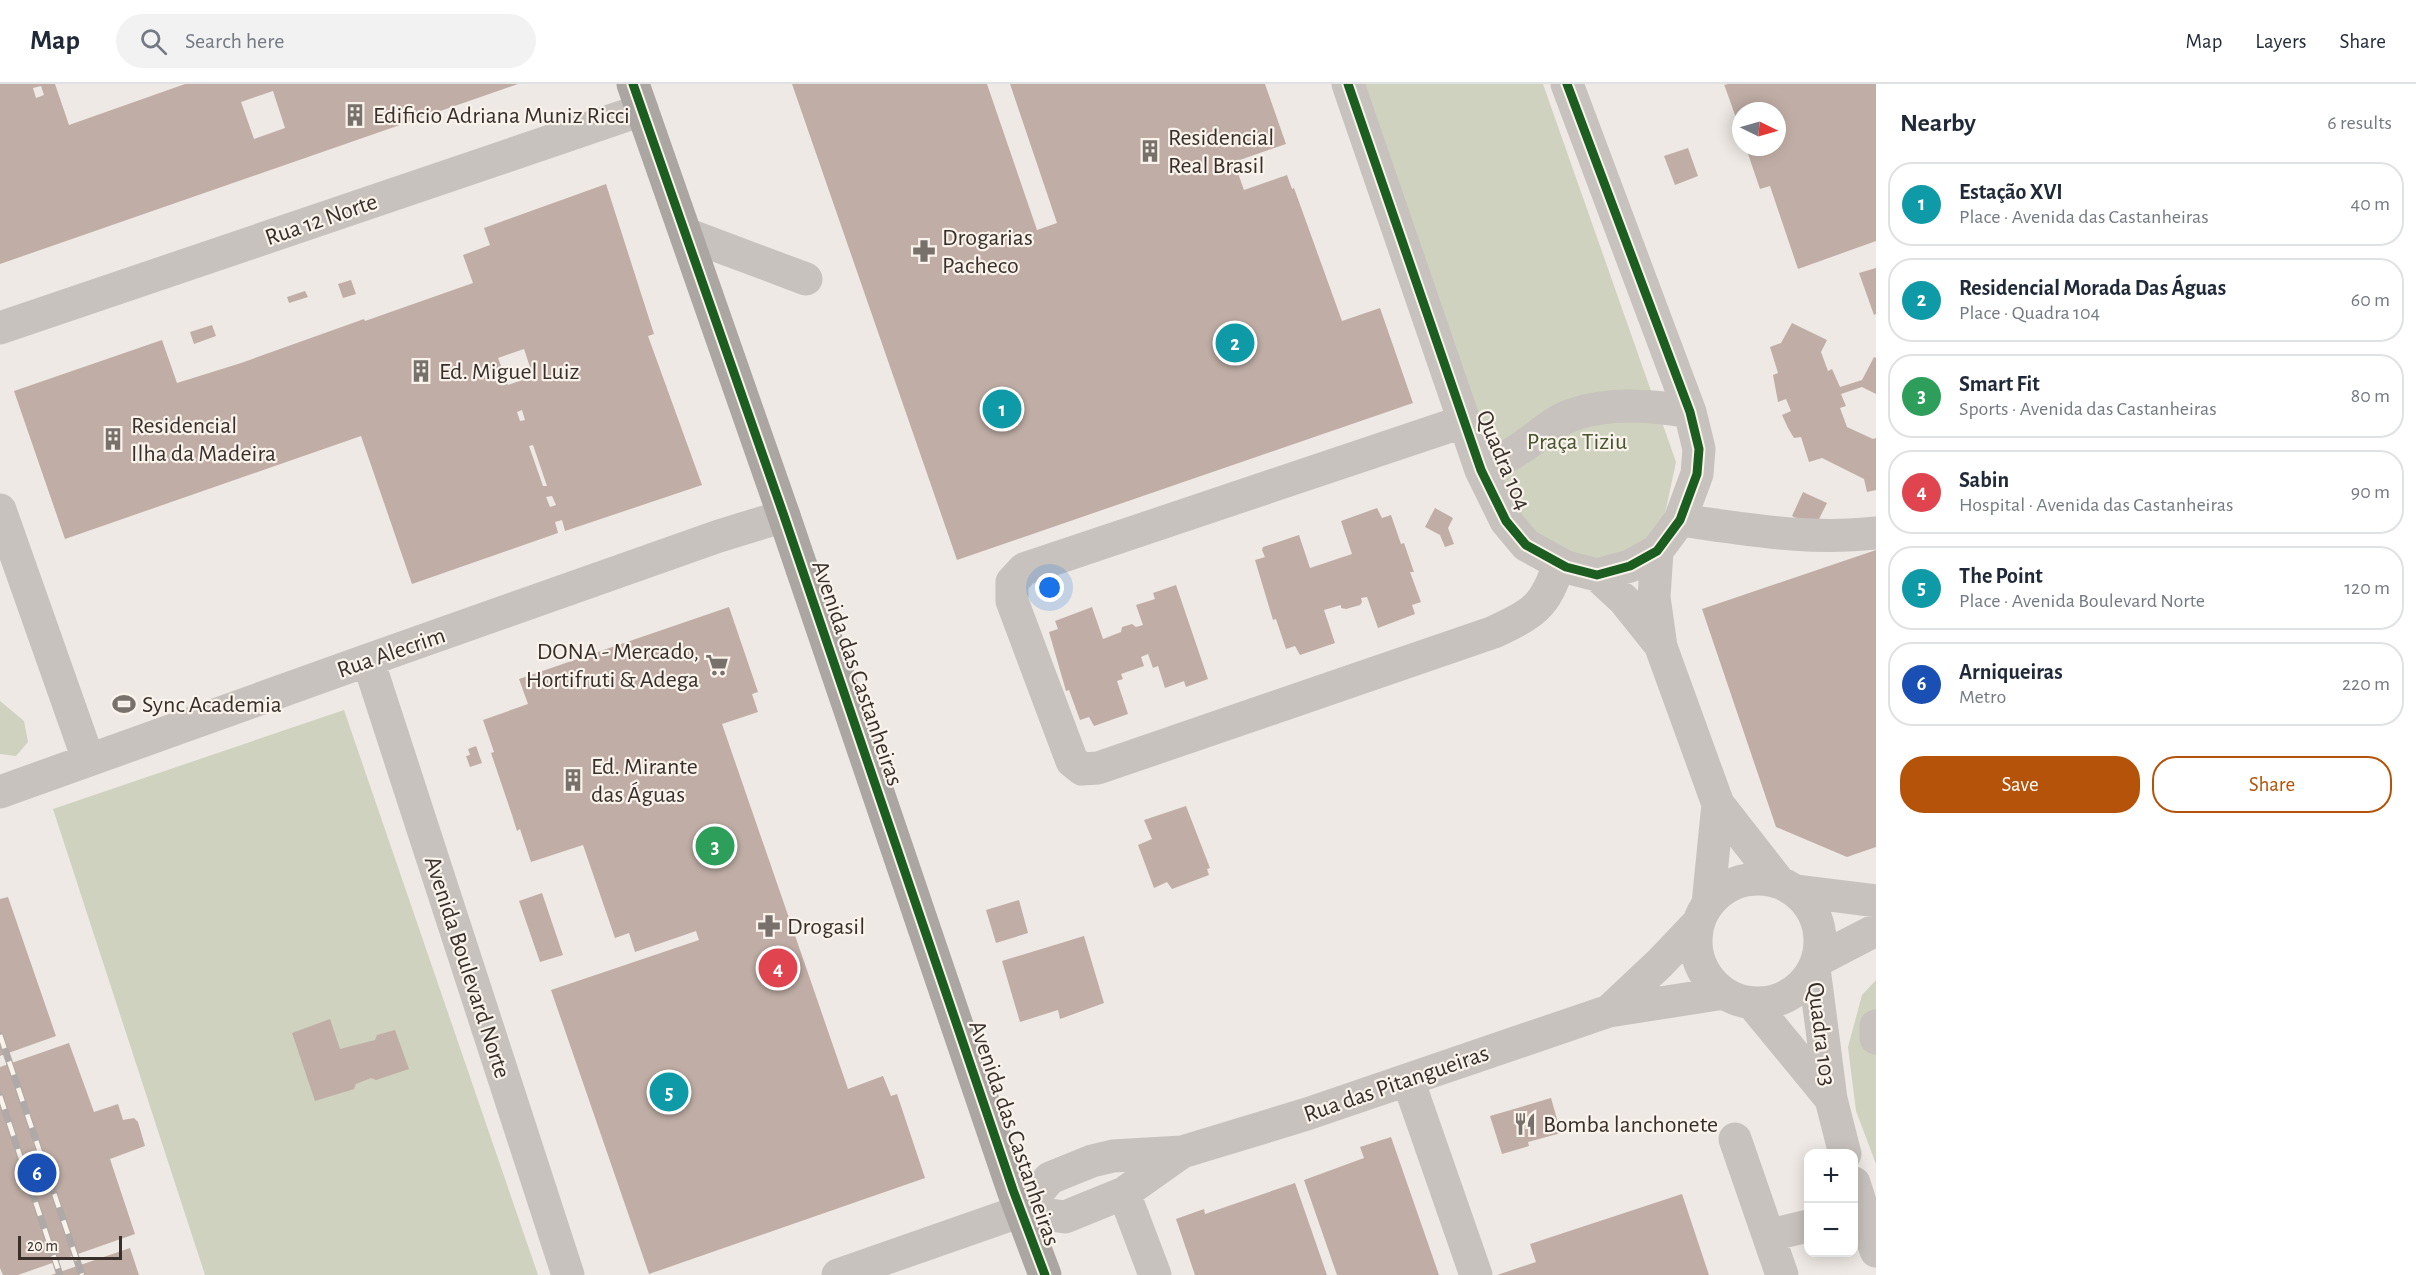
<!DOCTYPE html>
<html lang="en">
<head>
<meta charset="utf-8">
<style>
	:root { --surface:#fff; --page:#f2f2f3; --text:#1f2937; --muted:#747a83; --line:#e0e1e3; --accent:#b45309 }
	body { margin:0; font-family:"Alegreya Sans",sans-serif; background:var(--page); color:var(--text) }
	.controls { position:absolute; right:18px; bottom:18px; display:grid; overflow:hidden; border-radius:12px; box-shadow:0 3px 15px #0003 }
	.controls button { width:54px; height:54px; display:grid; place-items:center; padding:0; border:0; border-bottom:2px solid var(--line); background:var(--surface); color:var(--text); font:30px sans-serif }
	.compass { position:absolute; left:1732px; top:18px; width:54px; height:54px; border-radius:50%; background:var(--surface); box-shadow:0 3px 15px #0003; rotate:95deg }
	.scale { position:absolute; left:18px; bottom:15px; width:104px; box-sizing:border-box; padding-left:6px; border:3px solid #382f2a; border-top:0; font-size:16px; line-height:21px; white-space:nowrap; color:#382f2a; -webkit-text-stroke:4px #f9f3ec; paint-order:stroke }
	.you { position:absolute; left:1050px; top:504px; width:21px; height:21px; margin:-15px; border:4px solid #fff; border-radius:50%; background:#1a73e8; box-shadow:0 0 0 9px #1a73e833 }
	.badge { display:grid; place-items:center; width:39px; height:39px; border-radius:50%; background:var(--accent); color:#fff; font-size:20px; font-weight:700 }
	.pin { position:absolute; translate:-50% -50%; border:3px solid #fff; box-shadow:0 2px 6px #0006 }
	.list { margin:0; padding:0; list-style:none }
	h2 { display:flex; justify-content:space-between; align-items:center; height:78px; margin:0; padding:0 24px; font-size:26px }
	h2 small { font-size:20px; font-weight:400; color:var(--muted) }
	.list li { display:grid; grid-template-columns:39px 1fr auto; gap:18px; align-items:center; box-sizing:border-box; height:84px; margin:0 12px 12px; padding:0 12px; border:2px solid var(--line); border-radius:24px }
	.list b { display:block; font-size:22px; white-space:nowrap }
	.list p { margin:0; font-size:20px; white-space:nowrap; color:var(--muted) }
	.list em { font-size:20px; font-style:normal; color:var(--muted) }
	.actions { display:flex; gap:12px; padding:18px 24px }
	.actions a { flex:1; padding:14px 0; border:2px solid var(--accent); border-radius:24px; text-align:center; font-size:21px; color:var(--accent) }
	.actions .main { background:var(--accent); color:#fff }
	.icon { flex:none; width:33px; height:33px; fill:none; stroke:currentColor; stroke-width:2; stroke-linecap:round; stroke-linejoin:round }
	.map { position:relative; flex:none; width:1876px; height:1191px; overflow:hidden }
	header { display:flex; align-items:center; gap:36px; box-sizing:border-box; height:84px; padding:0 30px; background:var(--surface); border-bottom:2px solid var(--line) }
	header strong { font-size:28px }
	nav { display:flex; gap:33px; margin-inline-start:auto; font-size:21px }
	.search { width:420px; height:54px; background:var(--page); display:flex; align-items:center; gap:15px; box-sizing:border-box; padding:0 21px; border-radius:33px; color:var(--muted); font-size:22px }
	main { display:flex }
	aside { flex:1; background:var(--surface) }
	.map>svg:first-child { display:block }
	.green { fill:#cfd2bf }
	.building { fill:#c0aea6; fill-rule:evenodd }
	.lines { fill:none; stroke-linecap:round; stroke-linejoin:round }
	.minor { stroke:#c7c2bd; stroke-width:33 }
	.major { stroke:#aca6a2; stroke-width:33 }
	.rail-casing { stroke:#afaaa7; stroke-width:7 }
	.rail { stroke:#f9f3ec; stroke-width:4.5; stroke-dasharray:14; stroke-linecap:butt }
	.cycleway-casing { stroke:#f9f3ec; stroke-width:13 }
	.cycleway { stroke:#1b5e20; stroke-width:9 }
	.labels { text-anchor:middle; stroke-width:4.5; stroke-linejoin:round; paint-order:stroke }
	.poi-label { font-size:24px; fill:#382f2a; stroke:#f9f3ec; text-anchor:start }
	.street-label { font-size:24px; fill:#382f2a; stroke:#f9f3ec }
	.park-label { font-size:24px; fill:#475530; stroke:#f9f3ec }
</style>
</head>
<body>
<header>
<strong>Map</strong>
<div class="search"><svg class="icon" aria-label="search" viewBox="0 0 24 24"><circle cx="10" cy="10" r="6"/><path d="M15 15l6 6"/></svg>Search here</div>
<nav><a>Map</a><a>Layers</a><a>Share</a></nav>
</header>
<main>
<div class="map">
<svg width="1876" height="1191" viewBox="0 0 1876 1191">
	<rect width="100%" height="100%" fill="#eee9e4"/>
	<path class="green" d="M1364 0H1543L1676 378 1663 439 1628 477 1575 481 1533 461 1496 392Z
		M0 617 24 637 28 658 16 672 0 670Z
		M344 626 538 1191H205L53 725Z
		M1876 896V1080L1856 1027 1848 963 1862 911Z"/>
	<path class="building" d="M0 0H55L69 41 185 0H518L0 180ZM41 2 44 11 36 14 33 4ZM273 7 285 44 254 55 241 18Z
		M792 0H987L1037 146 1057 139 1010 0H1265L1286 60 1234 78 1244 106 1287 91 1292 105 1294 104 1342 237 1380 224 1413 319 957 476Z
		M1728 0H1876V157L1798 185 1770 102 1760 105 1746 64 1777 63V27H1741V41L1739 42 1725 3 1724 1Z
		M1688 64 1698 92 1675 101 1664 72Z
		M606 100 654 250 648 252 702 401 565 447 562 436 555 438 558 449 412 500 361 352 65 455 14 307 162 256 177 299 241 279 364 235 365 237 473 199 463 171 490 161 484 144ZM524 265 533 292 508 301 498 274ZM522 326 525 336 520 337 517 328ZM533 361 547 402H543L529 362ZM552 412 556 421 550 423 546 413Z
		M1876 184V230L1874 231 1859 189Z
		M351 196 356 210 343 214 338 200Z
		M305 207 308 213 289 219 287 213Z
		M1792 239 1827 256 1821 268 1828 287 1832 285 1840 303 1862 296 1874 273 1876 274V310L1862 303 1841 310 1846 322 1840 324 1847 343 1873 355 1876 354V406L1867 408 1864 395 1822 374 1809 378 1801 353 1794 354 1788 344 1782 331 1791 327 1786 315 1778 318 1773 291 1778 289 1770 263 1781 259Z
		M212 241 216 252 194 260 190 248Z
		M1803 408 1827 419 1815 443 1792 432Z
		M1377 424 1382 434 1391 431 1401 460 1404 459 1414 488H1410L1421 518 1412 521 1415 530 1378 544 1367 513 1361 514 1362 518 1360 521 1346 525 1341 524V521L1324 526 1335 559 1300 571 1295 562 1286 565 1276 535 1273 536 1255 476 1265 473 1262 466 1263 463 1299 451 1310 484 1352 470 1341 437Z
		M1435 424 1453 434 1448 444 1454 460 1445 463 1440 451 1425 443Z
		M1876 466V763L1847 773 1776 743 1702 525Z
		M1176 501 1208 595 1186 603 1184 597 1165 604 1158 582 1153 584 1148 570 1141 573 1144 582 1121 590 1123 595 1117 597 1128 630 1094 642 1089 633 1080 636 1069 606 1066 607 1049 548 1058 545 1055 537 1092 523 1103 555 1121 548 1122 543 1132 540 1136 543 1143 541 1136 521 1155 515 1153 509Z
		M729 523 758 608 752 610 758 628 722 640 848 1005 883 992 891 1012 897 1010 925 1094 649 1190 551 906 699 856 696 847 635 868 629 849 615 854 583 761 531 778 520 745 517 747 512 731 491 669 494 668 483 636 528 620 519 595Z
		M476 662 482 679 470 683 466 672 470 671 468 665Z
		M1186 722 1210 784 1207 785 1209 791 1172 805 1167 798 1154 804 1138 761 1152 755 1144 736Z
		M542 809 563 871 540 878 519 817Z
		M8 813 56 952 0 972V815Z
		M1019 816 1028 849 996 859 986 826Z
		M1084 852 1104 919 1060 935 1058 926 1020 938 1002 877Z
		M330 935 340 965 375 956 377 951 395 946 409 985 376 996 371 994 356 1000 354 1005 315 1017 292 949Z
		M69 959 94 1028 118 1020 123 1036 134 1034 138 1038 145 1062 110 1075 135 1150 18 1191H3L0 1184V983Z
		M1551 1014 1561 1049 1528 1058 1529 1062 1502 1070 1490 1032Z
		M1391 1053 1439 1191H1337L1304 1096 1364 1074 1360 1063Z
		M1295 1099 1327 1191H1195L1176 1135 1204 1125 1205 1130Z
		M1682 1110 1709 1191H1497L1536 1178 1530 1160Z
		M130 1164 139 1191H51Z"/>
	<g class="lines">
		<path class="minor" d="M1348 0 1481 386 1506 437 1526 461 1566 483 1597 491 1630 482 1657 467 1680 436 1697 390 1699 365 1690 328 1567 0
			M686 150 806 195
			M0 244 642 26
			M1465 337 1024 485 1012 498V517L1072 677 1082 685 1098 684 1494 548C1534 529 1545 523 1559 480
			M1481 386C1496 378 1512 371 1525 361 1540 351 1554 337 1572 331 1608 318 1652 321 1690 328
			M0 426 88 675
			M1680 436C1746 445 1810 457 1876 449
			M1657 467 1654 513 1661 563 1718 720 1779 798
			M1597 491 1624 516 1660 561
			M368 576 568 1191
			M0 708 368 576 719 452 784 432
			M1696 857a62 62 0 1 1 124 0a62 62 0 1 1-124 0Z
			M1797 807 1876 817
			M1708 820 1718 720
			M1818 876 1876 846
			M1814 884 1831 1015 1845 1070
			M1752 919 1831 1015
			M1609 927 1660 879 1699 838
			M1876 942V954
			M1408 996 1476 1191
			M1735 1055 1782 1191
			M1854 1099 1876 1167
			M1124 1109 1155 1191
			M1021 1127 1050 1094 1092 1077 1113 1072 1182 1068 1307 1030 1609 927 1724 909
			M1770 1151 1808 1142
			M838 1191 1021 1127 1065 1133 1124 1109 1182 1068"/>
		<path class="major" d="M633 0 784 432 1013 1106 1045 1191"/>
		<g class="rail-casing">
			<path id="rail" d="M0 951 82 1191
				M0 1012 60 1191"/>
		</g>
		<use href="#rail" class="rail"/>
		<g class="cycleway-casing">
			<path id="cycleway" d="M633 0 784 432 1013 1106 1045 1191
				M1348 0 1481 386 1506 437 1526 461 1566 483 1597 491 1630 482 1657 467 1680 436 1697 390 1699 365 1690 328 1567 0"/>
		</g>
		<use href="#cycleway" class="cycleway"/>
	</g>
	<defs>
		<g id="building-bare" transform="scale(1.8)"><path d="M-4-6H4V6H1V3H-1V6H-4ZM-2.5-4.3h1.7v1.8h-1.7ZM.8-4.3h1.7v1.8H.8ZM-2.5-1h1.7V.8h-1.7ZM.8-1h1.7V.8H.8Z" fill="#78706b" stroke="#f9f3ec" stroke-width="2.5" paint-order="stroke"/></g>
		<g id="pharmacy-bare" transform="scale(1.8)"><path d="M-2-6h4v4h4v4h-4v4h-4v-4h-4v-4h4Z" fill="#78706b" stroke="#f9f3ec" stroke-width="2.5" paint-order="stroke"/></g>
		<g id="supermarket-bare" transform="scale(1.8)"><path d="M-6-5.5h2.5l.6 2H6L4.5 2H-2.5L-4.4-4H-6ZM-1.5 3.2a1.3 1.3 0 1 0 .1 0ZM3 3.2a1.3 1.3 0 1 0 .1 0Z" fill="#78706b" stroke="#f9f3ec" stroke-width="2.5" paint-order="stroke"/></g>
		<g id="stadium-bare" transform="scale(1.8)"><path d="M0-5a6.5 5 0 1 0 0 10a6.5 5 0 1 0 0-10ZM-3.5-1.8h7v3.6h-7Z" fill="#78706b" stroke="#f9f3ec" stroke-width="2.5" paint-order="stroke"/></g>
		<g id="restaurant-bare" transform="scale(1.8)"><path d="M-5-6h1v4h1v-4h1v4h1v-4h1v5L-1.5 .5V6h-2V.5L-5-1ZM5-6V6H3V1.5H1.5Q1.5-4 5-6Z" fill="#78706b" stroke="#f9f3ec" stroke-width="2.5" paint-order="stroke"/></g>
	</defs>
	<g fill-rule="evenodd">
		<use href="#building-bare" x="355" y="31"/>
		<use href="#building-bare" x="1150" y="67"/>
		<use href="#pharmacy-bare" x="924" y="167"/>
		<use href="#building-bare" x="421" y="287"/>
		<use href="#building-bare" x="113" y="355"/>
		<use href="#supermarket-bare" x="717" y="581"/>
		<use href="#stadium-bare" x="124" y="620"/>
		<use href="#building-bare" x="573" y="696"/>
		<use href="#pharmacy-bare" x="769" y="842"/>
		<use href="#restaurant-bare" x="1525" y="1040"/>
	</g>
	<g class="labels">
		<g class="poi-label">
			<text x="373" y="39">Edificio Adriana Muniz Ricci</text>
			<text x="1168" y="61">Residencial<tspan x="1168" dy="28">Real Brasil</tspan></text>
			<text x="942" y="161">Drogarias<tspan x="942" dy="28">Pacheco</tspan></text>
			<text x="439" y="295">Ed. Miguel Luiz</text>
			<text x="131" y="349">Residencial<tspan x="131" dy="28">Ilha da Madeira</tspan></text>
			<text x="699" y="575" text-anchor="end">DONA - Mercado,<tspan x="699" dy="28">Hortifruti &amp; Adega</tspan></text>
			<text x="142" y="628">Sync Academia</text>
			<text x="591" y="690">Ed. Mirante<tspan x="591" dy="28">das Águas</tspan></text>
			<text x="787" y="850">Drogasil</text>
			<text x="1543" y="1048">Bomba lanchonete</text>
		</g>
		<g class="street-label">
			<text transform="translate(321 135) rotate(-19)" y="8">Rua 12 Norte</text>
			<text transform="translate(1504 376) rotate(67)" y="8">Quadra 104</text>
			<text transform="translate(391 568) rotate(-19)" y="8">Rua Alecrim</text>
			<text transform="translate(858 589) rotate(71)" y="8">Avenida das Castanheiras</text>
			<text transform="translate(468 883) rotate(72)" y="8">Avenida Boulevard Norte</text>
			<text transform="translate(1822 950) rotate(83)" y="8">Quadra 103</text>
			<text transform="translate(1396 999) rotate(-19)" y="8">Rua das Pitangueiras</text>
			<text transform="translate(1015 1049) rotate(71)" y="8">Avenida das Castanheiras</text>
		</g>
		<g class="park-label">
			<text x="1577" y="365">Praça Tiziu</text>
		</g>
	</g>
</svg>
<div class="controls">
<button>+</button>
<button>−</button>
</div>
<svg class="compass" viewBox="-18 -18 36 36"><path d="M0-13l5 13h-10z" fill="#e53935"/><path d="M0 13l5-13h-10z" fill="#747a83"/></svg>
<div class="scale">20 m</div>
<div class="you"></div>
<div class="pin badge" style="left:1002px;top:325px;background:#0f9aa8">1</div>
<div class="pin badge" style="left:1235px;top:259px;background:#0f9aa8">2</div>
<div class="pin badge" style="left:715px;top:762px;background:#2e9e5b">3</div>
<div class="pin badge" style="left:778px;top:884px;background:#e0444e">4</div>
<div class="pin badge" style="left:669px;top:1008px;background:#0f9aa8">5</div>
<div class="pin badge" style="left:37px;top:1089px;background:#1a4fb4">6</div>
</div>
<aside>
<h2>Nearby<small>6 results</small></h2>
<ul class="list">
<li><span class="badge" style="background:#0f9aa8">1</span><div><b>Estação XVI</b><p>Place · Avenida das Castanheiras</p></div><em>40 m</em></li>
<li><span class="badge" style="background:#0f9aa8">2</span><div><b>Residencial Morada Das Águas</b><p>Place · Quadra 104</p></div><em>60 m</em></li>
<li><span class="badge" style="background:#2e9e5b">3</span><div><b>Smart Fit</b><p>Sports · Avenida das Castanheiras</p></div><em>80 m</em></li>
<li><span class="badge" style="background:#e0444e">4</span><div><b>Sabin</b><p>Hospital · Avenida das Castanheiras</p></div><em>90 m</em></li>
<li><span class="badge" style="background:#0f9aa8">5</span><div><b>The Point</b><p>Place · Avenida Boulevard Norte</p></div><em>120 m</em></li>
<li><span class="badge" style="background:#1a4fb4">6</span><div><b>Arniqueiras</b><p>Metro</p></div><em>220 m</em></li>
</ul>
<div class="actions"><a class="main">Save</a><a>Share</a></div>
</aside>
</main>
</body>
</html>
